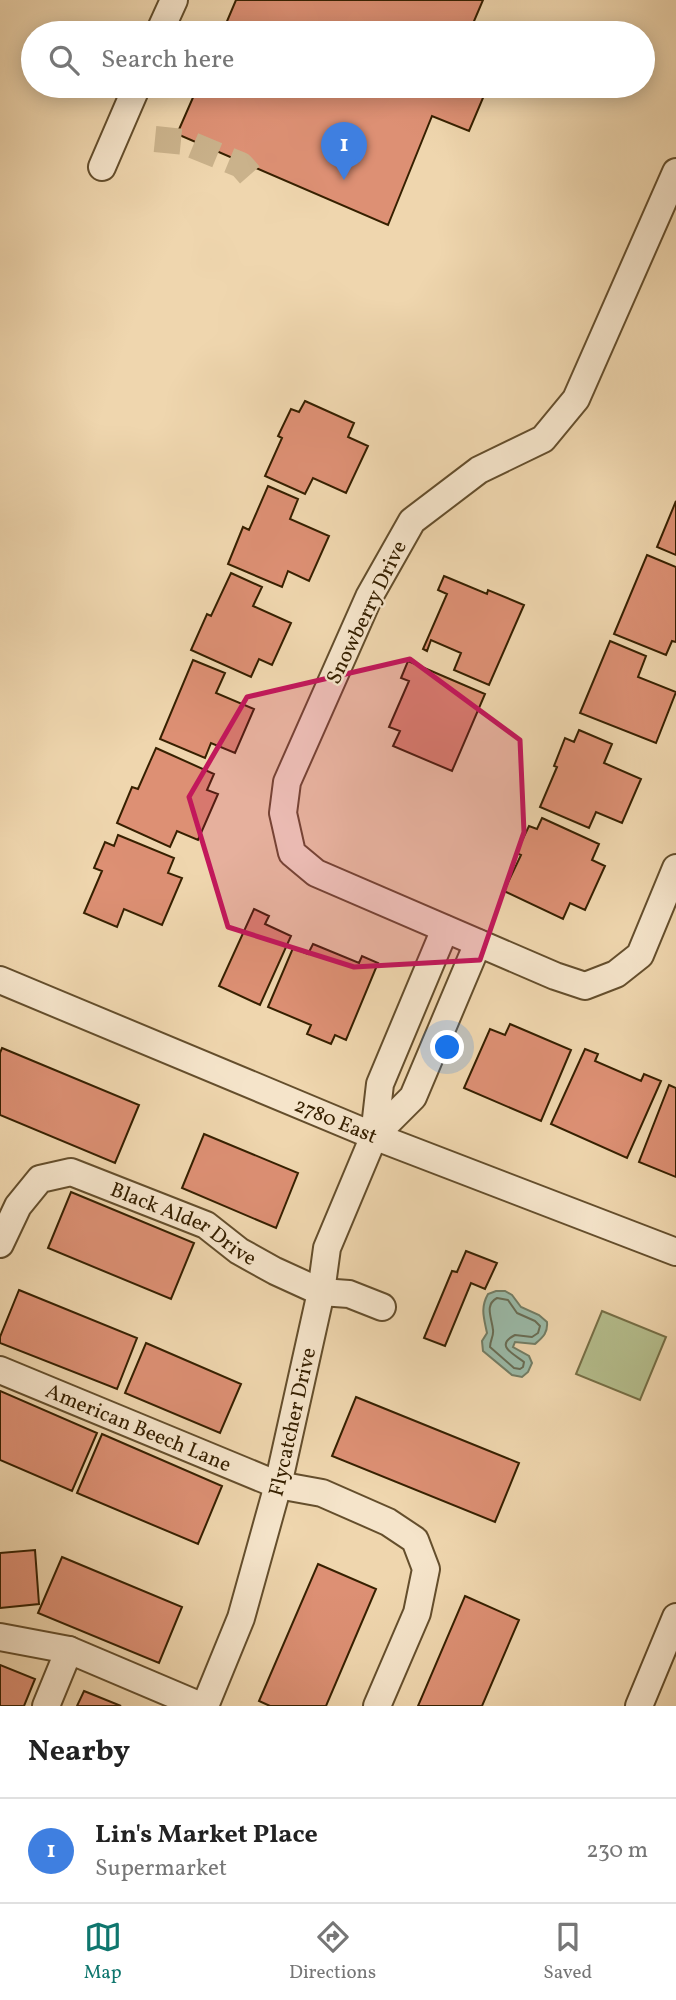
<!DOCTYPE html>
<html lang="en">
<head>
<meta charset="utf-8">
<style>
	:root { --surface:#fff; --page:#f6f6f6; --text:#222; --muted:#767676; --line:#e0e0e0; --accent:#0f766e }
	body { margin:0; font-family:Vollkorn,serif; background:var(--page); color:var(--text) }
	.you { position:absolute; left:448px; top:1048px; width:24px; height:24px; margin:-18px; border:5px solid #fff; border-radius:50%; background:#1a73e8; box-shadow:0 0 0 10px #1a73e833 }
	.badge { display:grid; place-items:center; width:46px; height:46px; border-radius:50%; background:var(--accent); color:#fff; font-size:23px; font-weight:700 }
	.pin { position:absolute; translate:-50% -58px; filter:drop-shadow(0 2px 4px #0008) }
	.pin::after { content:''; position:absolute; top:37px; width:24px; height:21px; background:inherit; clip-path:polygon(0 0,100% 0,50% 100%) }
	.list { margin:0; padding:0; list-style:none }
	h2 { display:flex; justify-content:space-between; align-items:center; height:91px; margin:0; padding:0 28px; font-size:30px }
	h2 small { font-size:23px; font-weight:400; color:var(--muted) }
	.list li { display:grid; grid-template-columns:46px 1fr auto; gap:21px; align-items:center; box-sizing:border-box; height:105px; padding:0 28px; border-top:2px solid var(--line) }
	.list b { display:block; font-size:26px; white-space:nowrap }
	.list p { margin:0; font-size:23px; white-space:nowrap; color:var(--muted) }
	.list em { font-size:23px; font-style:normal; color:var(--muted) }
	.icon { flex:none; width:38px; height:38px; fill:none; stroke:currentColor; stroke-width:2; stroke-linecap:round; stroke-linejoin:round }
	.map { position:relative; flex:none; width:676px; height:1706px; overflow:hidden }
	.search { position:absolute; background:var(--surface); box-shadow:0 4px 18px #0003; left:21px; right:21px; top:21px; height:77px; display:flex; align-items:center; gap:18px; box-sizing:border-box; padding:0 24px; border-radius:38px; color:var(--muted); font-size:26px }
	.sheet { height:196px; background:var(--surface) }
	nav { display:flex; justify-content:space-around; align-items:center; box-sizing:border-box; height:98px; border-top:2px solid var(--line); background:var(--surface); font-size:19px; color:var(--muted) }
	nav a { display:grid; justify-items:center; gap:4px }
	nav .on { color:var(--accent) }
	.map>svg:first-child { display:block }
	.green { fill:#b5be8d; stroke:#766f46; stroke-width:2 }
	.water { fill:#9ab9a7; stroke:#727c64; stroke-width:2 }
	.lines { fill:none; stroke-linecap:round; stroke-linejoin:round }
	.shore { stroke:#686c54; stroke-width:2 }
	.building { fill:#dd9074; stroke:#362000; stroke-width:2 }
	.minor-tunnel { stroke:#cab28b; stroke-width:26; stroke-dasharray:26 13; stroke-linecap:butt }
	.minor-casing { stroke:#644e2c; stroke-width:30 }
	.minor { stroke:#f5e4ca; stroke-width:26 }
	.marked { fill:#c2185b; fill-opacity:0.2; stroke:#c2185b; stroke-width:5; stroke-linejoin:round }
	.labels { text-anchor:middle; stroke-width:5; stroke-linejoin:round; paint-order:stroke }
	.street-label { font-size:21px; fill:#362000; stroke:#f5e4ca }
</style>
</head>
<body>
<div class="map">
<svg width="676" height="1706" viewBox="0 0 676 1706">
	<rect width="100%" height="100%" fill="#efd6ae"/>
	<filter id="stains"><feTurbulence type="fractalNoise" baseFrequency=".00286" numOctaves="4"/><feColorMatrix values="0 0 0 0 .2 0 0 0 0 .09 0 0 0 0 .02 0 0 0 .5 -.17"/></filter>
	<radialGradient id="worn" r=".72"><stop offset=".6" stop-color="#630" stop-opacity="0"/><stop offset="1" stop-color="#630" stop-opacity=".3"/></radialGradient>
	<path class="green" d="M602 1311 666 1337 640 1400 576 1374Z"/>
	<path class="water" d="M496 1291H505L512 1295 521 1307 539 1315 547 1322C548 1333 543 1337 535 1344L515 1342 513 1347 529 1356 532 1363 528 1372 522 1377 512 1375 483 1351 482 1341 487 1333C484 1318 480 1308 488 1294Z"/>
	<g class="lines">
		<path class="shore" d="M497 1298 508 1300 517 1313 535 1321 540 1326 538 1333 532 1337 515 1335C493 1346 516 1355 524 1362L523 1367 520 1369 514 1368 490 1347C490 1340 494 1336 493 1330 492 1318 484 1305 497 1298Z"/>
	</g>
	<path class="building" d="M236 0H483L469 33H222Z
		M198 86H488L469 131 432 116 388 225 177 134Z
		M305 401 354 423 348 437 368 446 346 493 313 478 305 494 265 476 282 438 278 436 291 409 299 412Z
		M268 486 298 499 290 519 329 536 309 581 288 571 282 587 228 564 243 527 249 530Z
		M676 501V555L657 547Z
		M647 555 676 567V642L672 641 666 655 614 634Z
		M231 573 262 587 253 606 291 623 272 665 259 659 251 677 191 650 207 614 211 616Z
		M444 576 487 594 488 590 524 605 489 685 454 670 461 653 431 640 427 651 423 649 447 594 438 590Z
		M610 641 646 656 638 677 676 692 656 743 580 713Z
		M193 660 225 673 216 693 254 709 235 753 211 743 205 758 160 739Z
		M408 661 485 694 452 771 393 746 400 731 389 727 409 681 401 678Z
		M579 730 612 744 604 763 641 779 622 823 596 812 589 828 540 807 557 767 554 766 565 738 574 742Z
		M156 748 214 774 207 790 218 794 198 840 177 831 170 847 117 823 132 787 138 789Z
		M542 818 599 844 592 860 605 866 585 910 570 903 563 919 504 891 521 855 516 853 529 826 537 829Z
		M118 835 174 858 168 873 182 878 162 925 124 909 117 927 84 913 102 871 94 868 105 842 114 846Z
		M254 909 269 916 265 924 291 936 260 1005 219 986Z
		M313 944 359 963 362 956 378 963 346 1040 335 1035 331 1044 307 1034 311 1025 268 1007 293 948 308 954Z
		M510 1024 571 1050 541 1121 464 1088 490 1029 505 1035Z
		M2 1048 139 1105 115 1163 0 1115V1053Z
		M585 1049 598 1054 595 1061 641 1081 644 1074 661 1081 627 1158 551 1124Z
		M669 1085 676 1088V1177L639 1162Z
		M204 1134 298 1173 276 1228 182 1188Z
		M71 1192 194 1243 171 1299 48 1248Z
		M466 1251 497 1263 485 1289 471 1283 445 1346 424 1338 452 1271 457 1272Z
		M19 1290 137 1338 117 1389 0 1343V1337Z
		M146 1343 241 1384 220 1433 125 1393Z
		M0 1391 97 1433 72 1491 0 1460Z
		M356 1397 519 1463 495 1522 332 1456Z
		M102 1434 222 1486 198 1544 77 1493Z
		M35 1550 39 1604 0 1608V1553Z
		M62 1557 182 1607 159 1663 38 1613Z
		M318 1564 376 1589 326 1706H270L259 1701Z
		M465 1596 519 1620 482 1706H418Z
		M0 1665 35 1679 24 1706H0Z
		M84 1691 121 1706H77Z"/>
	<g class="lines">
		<path class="minor-tunnel" d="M155 139 185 142 241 165 256 182"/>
		<g class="minor-casing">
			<g id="minor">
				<path d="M159 33 174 0"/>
				<path d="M102 167 137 86"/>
				<path d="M676 172 576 399 543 439 479 470 412 521 369 597 287 782 283 813 292 853 316 873 555 976 585 986 616 974 640 955 676 868"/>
				<path id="s1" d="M0 980 374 1136 676 1252"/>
				<path d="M374 1136 413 1097 478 943"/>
				<path id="s2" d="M0 1244 18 1206 40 1179 71 1172 206 1225 239 1251 275 1271 321 1292 349 1294 382 1307"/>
				<path id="s3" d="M0 1370 278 1485 322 1493 388 1522 415 1540 426 1569 417 1613 377 1706"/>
				<path d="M0 1637 69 1650 201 1706"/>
				<path d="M46 1706 69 1650"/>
				<path id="s4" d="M205 1706 241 1618 278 1485 321 1292 327 1248 374 1136 380 1084 445 929"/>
				<path d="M639 1706 676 1617"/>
			</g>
		</g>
		<use href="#minor" class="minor"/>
	</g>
	<path class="marked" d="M410 659 520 740 524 832 480 960 354 967 228 927 189 797 247 697Z"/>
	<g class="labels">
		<g class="street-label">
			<text transform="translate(366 612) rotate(-64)" y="7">Snowberry Drive</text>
			<text dy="7" stroke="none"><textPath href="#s1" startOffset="364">2780 East</textPath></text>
			<text dy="7" stroke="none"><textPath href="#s2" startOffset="233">Black Alder Drive</textPath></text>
			<text dy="7" stroke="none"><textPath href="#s4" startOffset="298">Flycatcher Drive</textPath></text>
			<text dy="7" stroke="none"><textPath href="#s3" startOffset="150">American Beech Lane</textPath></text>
		</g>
	</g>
	<rect width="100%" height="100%" filter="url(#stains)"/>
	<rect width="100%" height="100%" fill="url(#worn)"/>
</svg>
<div class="you"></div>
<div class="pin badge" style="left:344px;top:180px;background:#3f7fe0">1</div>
<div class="search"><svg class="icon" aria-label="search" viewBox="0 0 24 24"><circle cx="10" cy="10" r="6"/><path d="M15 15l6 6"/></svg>Search here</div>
</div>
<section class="sheet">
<h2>Nearby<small></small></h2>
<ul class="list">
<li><span class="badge" style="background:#3f7fe0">1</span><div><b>Lin's Market Place</b><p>Supermarket</p></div><em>230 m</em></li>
</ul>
</section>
<nav>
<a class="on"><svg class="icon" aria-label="map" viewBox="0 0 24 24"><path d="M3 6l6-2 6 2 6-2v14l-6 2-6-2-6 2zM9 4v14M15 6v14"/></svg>Map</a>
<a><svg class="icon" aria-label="directions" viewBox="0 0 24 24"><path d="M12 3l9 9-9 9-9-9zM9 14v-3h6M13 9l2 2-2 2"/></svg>Directions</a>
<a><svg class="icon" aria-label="saved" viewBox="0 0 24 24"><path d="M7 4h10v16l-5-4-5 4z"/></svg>Saved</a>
</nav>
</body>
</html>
